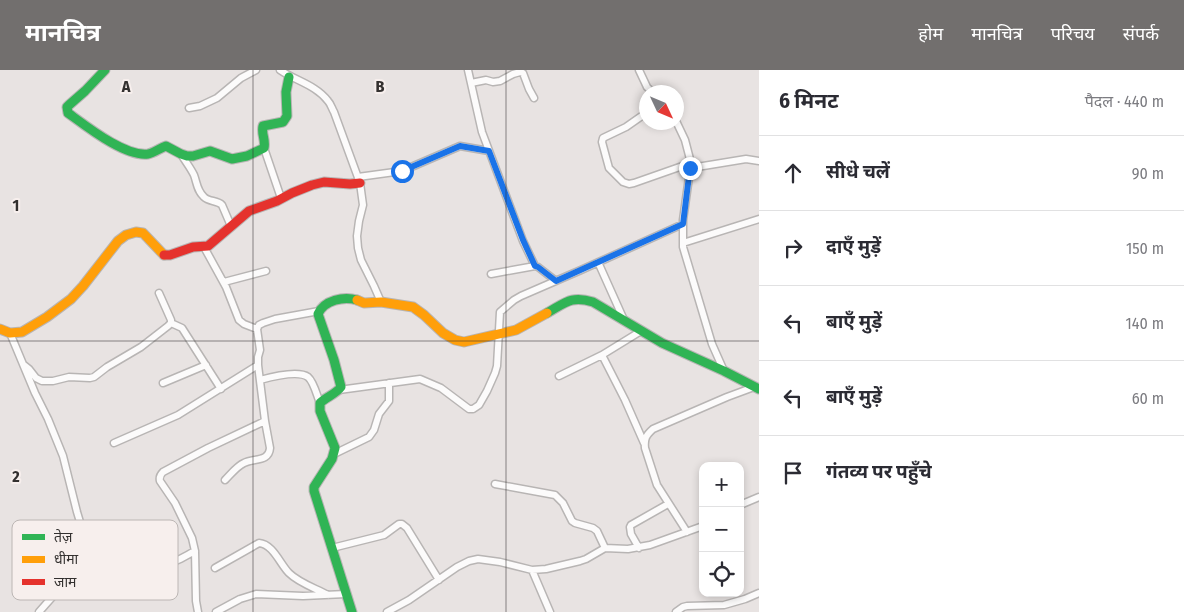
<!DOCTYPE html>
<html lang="hi">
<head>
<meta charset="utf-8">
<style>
	:root { --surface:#fff; --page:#f2f2f3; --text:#2b2b33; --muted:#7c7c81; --line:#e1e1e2; --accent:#726f6e }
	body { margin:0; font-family:"Fira Sans Condensed","Noto Sans Devanagari",sans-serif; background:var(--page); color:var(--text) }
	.controls { position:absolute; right:15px; bottom:15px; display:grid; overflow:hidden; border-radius:10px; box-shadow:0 2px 8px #0003 }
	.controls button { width:45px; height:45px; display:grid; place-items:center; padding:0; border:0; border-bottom:1px solid var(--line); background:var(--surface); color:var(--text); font:25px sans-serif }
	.compass { position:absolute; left:639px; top:15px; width:45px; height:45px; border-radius:50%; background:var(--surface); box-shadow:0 2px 8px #0003; rotate:134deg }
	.stop { position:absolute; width:15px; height:15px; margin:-11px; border:4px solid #1a73e8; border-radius:50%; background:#fff }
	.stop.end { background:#1a73e8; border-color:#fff; box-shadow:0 1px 5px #0008 }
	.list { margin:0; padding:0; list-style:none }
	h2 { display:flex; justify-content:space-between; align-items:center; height:65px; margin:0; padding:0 20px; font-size:21px }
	h2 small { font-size:16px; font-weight:400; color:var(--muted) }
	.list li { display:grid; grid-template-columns:32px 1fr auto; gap:15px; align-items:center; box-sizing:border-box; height:75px; padding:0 20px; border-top:1px solid var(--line) }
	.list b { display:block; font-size:19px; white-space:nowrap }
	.list em { font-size:16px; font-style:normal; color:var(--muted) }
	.icon { flex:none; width:28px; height:28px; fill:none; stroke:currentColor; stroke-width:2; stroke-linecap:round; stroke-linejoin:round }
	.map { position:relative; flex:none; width:759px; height:542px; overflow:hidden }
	header { display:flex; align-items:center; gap:30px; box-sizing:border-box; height:70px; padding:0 25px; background:var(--accent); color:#fff }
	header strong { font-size:24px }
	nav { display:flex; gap:28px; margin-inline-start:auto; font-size:18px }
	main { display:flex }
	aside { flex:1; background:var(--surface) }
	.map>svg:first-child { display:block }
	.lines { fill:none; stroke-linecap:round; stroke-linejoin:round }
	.street-casing { stroke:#b8b5b4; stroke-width:9 }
	.fast-casing { stroke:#b8b5b4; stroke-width:11 }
	.slow-casing { stroke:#b8b5b4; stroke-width:11 }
	.jam-casing { stroke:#b8b5b4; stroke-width:11 }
	.street { stroke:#fcfbfb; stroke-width:6 }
	.fast { stroke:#30b455; stroke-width:9 }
	.slow { stroke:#ff9f0a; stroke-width:9 }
	.jam { stroke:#e5322d; stroke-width:9 }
	.route { stroke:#1a73e8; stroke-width:6 }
	.grid { fill:none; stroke:#33302f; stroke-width:1; stroke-opacity:0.55 }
	.key { fill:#f7efed; stroke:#bcb6b4; stroke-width:1 }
	.key-label { font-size:14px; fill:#33302f }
	.grid-label { font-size:16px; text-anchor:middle; font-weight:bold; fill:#33302f; stroke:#f7efed; stroke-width:4; stroke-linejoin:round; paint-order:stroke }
</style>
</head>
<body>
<header>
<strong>मानचित्र</strong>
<nav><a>होम</a><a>मानचित्र</a><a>परिचय</a><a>संपर्क</a></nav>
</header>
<main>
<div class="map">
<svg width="759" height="542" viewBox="0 0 759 542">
	<rect width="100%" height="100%" fill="#e8e3e2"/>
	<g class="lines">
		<g class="street-casing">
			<path id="street" d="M280 0C296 11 316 15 328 31 331 34 332 39 334 42L360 113 363 135 359 151 357 166 358 178 361 190 374 216 381 232
				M468 0 482 62 523 171 535 196
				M639 0 647 17 652 22
				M471 13 486 10 493 12 500 11 513 4 520 2 523 3 529 19 534 28
				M189 38 200 36 217 28 241 8 256 0
				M646 43 626 57 603 68 602 72 609 98 623 112 629 114 634 113 691 93
				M676 51 685 70 691 93 683 150V177L712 274 724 301
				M264 78 281 128
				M181 84C185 91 190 97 194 105 197 113 197 121 204 127 209 132 217 130 222 135L231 156
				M691 98 746 89 759 91
				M358 107 402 101 460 76 489 81
				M683 173 759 149
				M204 177 226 217 239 250 244 254 257 259
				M598 192 624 250
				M491 204 535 196 538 197 556 211
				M224 212 266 201
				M171 253 182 258 221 319
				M10 263 35 323 48 349 63 386 77 442 93 495
				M602 285 625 330 644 373
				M24 295 29 299 36 308 42 311H53L69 307 90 308 94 307 107 297 141 277 168 256 171 253V250L159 223
				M559 306 602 285 641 261
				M260 310C271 307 298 300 308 307 314 312 317 326 320 333
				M163 313 206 295
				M339 320 420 309 441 318 469 339H473L479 335 487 321 495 303 497 296 500 242 514 230 521 226 581 200 683 154
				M114 373 178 345 258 295
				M334 384 369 367 374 360 379 344 389 331V313
				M225 410C231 404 237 396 244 393 254 388 269 392 270 378L265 351 258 295V287L260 280 257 259 259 255 263 253 275 249 319 241
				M495 414 555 425 563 433 572 451 575 453 593 458 597 461 605 478
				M740 435 759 427
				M687 462 657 415 645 378C644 369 646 365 653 359L727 327 754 317
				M332 478 384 465 399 454H402L407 458 439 510
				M639 478 631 464 630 457 631 455 668 434
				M215 498 259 473C273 474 280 494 289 503 299 513 315 518 328 525
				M532 500 550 542
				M39 542C57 522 74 499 101 492 122 486 143 495 163 494 174 494 185 486 195 481
				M198 542 196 531 195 481 192 468 175 433 160 411C159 407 160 405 163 402L208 378 265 351
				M216 542 240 529 256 524 303 526 346 524
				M387 542 409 530 457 497 469 491 478 489 500 492 532 500 546 499 580 491 586 489 605 478 628 479 650 475 703 456
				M676 542 683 537 687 536 724 535 745 529 759 523"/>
		</g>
		<g class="fast-casing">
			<path id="fast" d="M105 0 85 21 69 35 67 37 68 43C86 56 125 87 148 84 154 83 160 78 166 76L181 84 187 86H193L210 81 232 89 247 86 264 78C266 70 261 64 263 56L283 52 287 46 286 22 289 7
				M547 243C565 233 571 225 593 232L662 273 724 301 759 319
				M352 542 314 421V417L332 389 335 378 320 341V333C326 327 336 324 341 317L334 290 318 244C324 230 344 226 357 230"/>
		</g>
		<g class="slow-casing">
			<path id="slow" d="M357 230 364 233 381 232 413 237 424 245 443 263 455 270 464 272 516 260 547 243
				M0 259 10 263 22 262 47 247 71 229 83 216 118 171 126 165 136 162 143 163 164 185"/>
		</g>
		<g class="jam-casing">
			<path id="jam" d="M164 185H170L193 177 208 176 249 141 277 131 292 123 312 115 324 112 350 114 360 113"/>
		</g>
		<use href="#street" class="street"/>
		<use href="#fast" class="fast"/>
		<use href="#slow" class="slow"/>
		<use href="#jam" class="jam"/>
	</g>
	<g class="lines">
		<path class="route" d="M402 101 460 76 489 81 523 170 535 196 538 197 556 211 683 154 690 98"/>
	</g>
	<path class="grid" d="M253 0V542M506 0V542M0 271H759"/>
	<rect x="12" y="450" width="166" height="80" rx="8" class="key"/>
	<rect x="22" y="464" width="23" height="6" fill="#30b455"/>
	<rect x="22" y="486" width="23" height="7" fill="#ff9f0a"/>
	<rect x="22" y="509" width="23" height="6" fill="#e5322d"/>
	<g class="key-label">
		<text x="54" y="472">तेज़</text>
		<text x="54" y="494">धीमा</text>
		<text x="54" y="517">जाम</text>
	</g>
	<g class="grid-label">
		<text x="126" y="22">A</text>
		<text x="380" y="22">B</text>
		<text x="16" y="141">1</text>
		<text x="16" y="412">2</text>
	</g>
</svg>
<div class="controls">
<button>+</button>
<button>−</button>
<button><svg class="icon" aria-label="locate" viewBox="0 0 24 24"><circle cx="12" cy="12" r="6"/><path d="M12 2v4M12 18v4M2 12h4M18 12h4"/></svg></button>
</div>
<svg class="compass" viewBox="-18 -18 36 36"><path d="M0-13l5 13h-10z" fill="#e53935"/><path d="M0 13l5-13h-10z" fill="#7c7c81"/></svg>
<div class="stop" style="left:402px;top:101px"></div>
<div class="stop end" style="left:690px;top:98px"></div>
</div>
<aside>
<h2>6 मिनट<small>पैदल · 440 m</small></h2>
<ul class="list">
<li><svg class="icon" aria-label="ahead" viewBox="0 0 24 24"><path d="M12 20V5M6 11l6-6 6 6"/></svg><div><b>सीधे चलें</b></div><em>90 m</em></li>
<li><svg class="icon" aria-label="right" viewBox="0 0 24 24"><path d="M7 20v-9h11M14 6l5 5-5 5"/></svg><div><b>दाएँ मुड़ें</b></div><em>150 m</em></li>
<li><svg class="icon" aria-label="left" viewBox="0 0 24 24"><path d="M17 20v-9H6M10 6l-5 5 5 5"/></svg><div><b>बाएँ मुड़ें</b></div><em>140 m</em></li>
<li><svg class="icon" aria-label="left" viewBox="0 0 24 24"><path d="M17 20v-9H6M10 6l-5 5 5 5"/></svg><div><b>बाएँ मुड़ें</b></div><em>60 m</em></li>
<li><svg class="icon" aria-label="arrive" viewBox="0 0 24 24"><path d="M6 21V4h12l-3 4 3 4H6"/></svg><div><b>गंतव्य पर पहुँचे</b></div></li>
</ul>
</aside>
</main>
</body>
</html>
